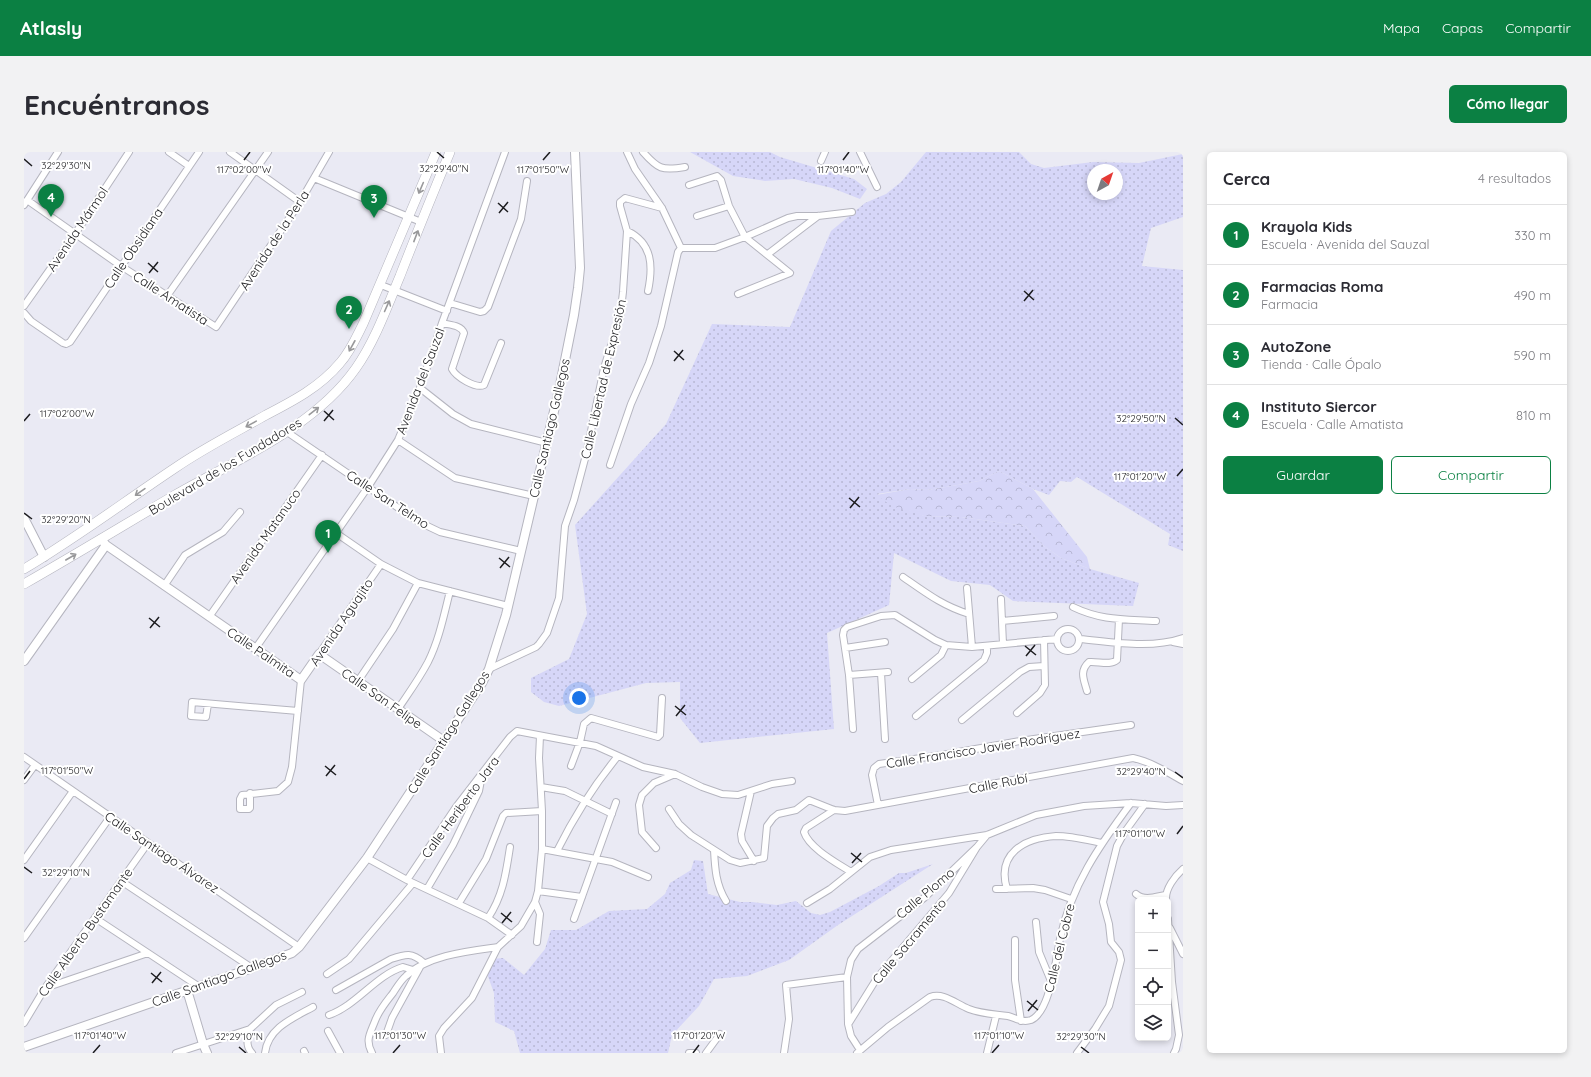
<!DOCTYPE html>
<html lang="es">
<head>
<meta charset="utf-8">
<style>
	:root { --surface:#fff; --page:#f2f2f3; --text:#2b2b33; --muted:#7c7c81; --line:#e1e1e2; --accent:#0b8043 }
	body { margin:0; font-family:Quicksand,sans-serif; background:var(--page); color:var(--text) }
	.controls { position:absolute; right:12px; bottom:12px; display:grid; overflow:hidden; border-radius:6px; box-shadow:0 2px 6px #0003 }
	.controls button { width:36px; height:36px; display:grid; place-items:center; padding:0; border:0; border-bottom:1px solid var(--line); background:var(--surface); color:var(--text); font:20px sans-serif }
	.compass { position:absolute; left:1063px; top:12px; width:36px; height:36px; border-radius:50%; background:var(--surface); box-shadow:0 2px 6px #0003; rotate:40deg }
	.you { position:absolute; left:555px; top:546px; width:14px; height:14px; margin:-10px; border:3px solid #fff; border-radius:50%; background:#1a73e8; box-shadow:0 0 0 6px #1a73e833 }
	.badge { display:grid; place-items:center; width:26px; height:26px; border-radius:50%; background:var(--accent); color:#fff; font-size:13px; font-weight:700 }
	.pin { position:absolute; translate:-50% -33px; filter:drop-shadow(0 1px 2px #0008) }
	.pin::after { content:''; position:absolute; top:21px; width:14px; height:12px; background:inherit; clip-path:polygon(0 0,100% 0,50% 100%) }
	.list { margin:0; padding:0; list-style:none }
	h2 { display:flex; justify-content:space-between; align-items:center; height:52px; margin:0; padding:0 16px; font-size:17px }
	h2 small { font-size:13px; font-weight:400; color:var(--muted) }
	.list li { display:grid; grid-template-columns:26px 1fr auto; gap:12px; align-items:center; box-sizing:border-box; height:60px; padding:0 16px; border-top:1px solid var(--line) }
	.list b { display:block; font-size:15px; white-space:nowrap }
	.list p { margin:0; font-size:13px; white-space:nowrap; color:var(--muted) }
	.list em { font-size:13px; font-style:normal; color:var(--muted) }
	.actions { display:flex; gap:8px; padding:12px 16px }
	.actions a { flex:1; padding:9px 0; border:1px solid var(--accent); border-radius:6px; text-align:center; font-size:14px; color:var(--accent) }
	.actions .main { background:var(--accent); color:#fff }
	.icon { flex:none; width:22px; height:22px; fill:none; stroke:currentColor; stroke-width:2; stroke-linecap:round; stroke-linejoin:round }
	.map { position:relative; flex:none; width:1159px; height:901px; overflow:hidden; border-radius:6px }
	header { display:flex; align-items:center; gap:24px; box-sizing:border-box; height:56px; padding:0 20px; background:var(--accent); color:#fff }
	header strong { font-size:19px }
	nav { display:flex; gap:22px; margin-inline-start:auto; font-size:14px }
	.intro { display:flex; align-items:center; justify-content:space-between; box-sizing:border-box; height:96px; padding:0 24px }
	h1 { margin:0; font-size:28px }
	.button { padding:10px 18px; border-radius:6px; background:var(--accent); color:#fff; font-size:14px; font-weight:700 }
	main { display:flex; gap:24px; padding:0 24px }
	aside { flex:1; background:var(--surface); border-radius:6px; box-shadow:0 2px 6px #0003 }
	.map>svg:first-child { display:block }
	.grass { fill:url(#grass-dots); fill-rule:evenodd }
	.forest { fill:url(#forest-crowns) }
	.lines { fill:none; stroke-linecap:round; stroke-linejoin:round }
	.street-casing { stroke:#b5b5bf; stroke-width:8 }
	.secondary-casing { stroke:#b5b5bf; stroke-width:10 }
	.primary-casing { stroke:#b5b5bf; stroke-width:10 }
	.street { stroke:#fff; stroke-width:6 }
	.secondary { stroke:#fff; stroke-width:8 }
	.primary { stroke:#fff; stroke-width:9 }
	.oneway { stroke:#99999b }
	.ticks { fill:none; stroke:#1d1d20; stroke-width:1.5 }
	.labels { text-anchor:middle; stroke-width:4; stroke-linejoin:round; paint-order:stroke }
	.street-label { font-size:13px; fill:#1d1d20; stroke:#fff }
	.ticks-label { font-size:10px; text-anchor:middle; fill:#1d1d20; stroke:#fff; stroke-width:4; stroke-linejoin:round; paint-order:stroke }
</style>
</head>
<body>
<header>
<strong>Atlasly</strong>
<nav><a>Mapa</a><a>Capas</a><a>Compartir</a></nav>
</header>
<div class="intro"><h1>Encuéntranos</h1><a class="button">Cómo llegar</a></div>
<main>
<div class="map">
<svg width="1159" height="901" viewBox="0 0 1159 901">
	<defs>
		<pattern id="grass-dots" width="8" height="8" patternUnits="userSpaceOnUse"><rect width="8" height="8" fill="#d6d6f8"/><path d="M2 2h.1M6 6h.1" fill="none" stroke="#b7b7d4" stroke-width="1.8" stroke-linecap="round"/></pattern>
		<pattern id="forest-crowns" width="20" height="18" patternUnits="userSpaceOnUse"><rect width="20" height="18" fill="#d6d6f8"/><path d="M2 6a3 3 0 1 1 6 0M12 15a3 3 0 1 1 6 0" fill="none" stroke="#b7b7d4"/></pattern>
	</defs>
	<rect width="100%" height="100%" fill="#eaeaf4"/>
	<path class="grass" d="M666 0H746L756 5 830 27 843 37 836 47 808 36 770 27 741 29 709 24Z
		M902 0H995L1007 12 1020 16 1069 10 1115 11 1159 2V65L1127 76 1118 114 1159 118V399L1144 393 1146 382 1053 325 1047 330 1036 329 1025 343 1009 337 975 319 955 329 928 334 903 338 886 337 853 342 900 364 937 365 1001 374 1020 394 1037 406 1066 417 1115 431 1109 454 989 449 966 433 927 429 870 401 865 453 803 481 810 577 676 591 656 566V530L622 531 535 554 520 550 507 540V526L545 507 563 462 551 373 642 272 688 172 766 175 807 79 841 51 862 42 877 30ZM1069 18H1093V42H1069Z
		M670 708 679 709 684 742 716 750H728L753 753 772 749 787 761 796 763 806 760 855 734 875 721H882L909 712 814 773 765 808 723 824 690 827 675 854 648 883 644 901H496L490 879 471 870 470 841 462 819 468 807 479 806 500 823 521 797 527 778H552L585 759 623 757 641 742 646 731 667 718Z"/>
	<path class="forest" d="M975 319 1009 337 1063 405 1066 417 1037 406 1020 394 1001 374 937 365 900 364 868 354 852 343 886 337 903 338 928 334 955 329Z"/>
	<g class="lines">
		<g class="street-casing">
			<path id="street" d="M145 0 165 14
				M206 0 276 50
				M603 0 611 17 638 56 657 96
				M619 0C634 17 638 19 661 15
				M836 0 853 35
				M797 9 801 0
				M290 26 397 70
				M665 33 693 24 697 28 705 54 721 85 766 121 714 142
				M3 48 97 114 192 175 276 50 305 0
				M0 53 34 0
				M673 64 705 54
				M603 79C629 91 629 115 624 139
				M657 96H691L721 85 764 66 773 64H794L828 60
				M744 102 794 64
				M357 133 423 159
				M143 144 244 0
				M426 151 456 160 460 159 464 155 497 67 503 29
				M0 154 51 82 105 0
				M0 161 7 169 39 191 42 192 46 190 175 0
				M418 171C426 173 437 173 440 181L428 217C432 225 452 237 460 233L477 191
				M396 236 429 262 447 272 523 291
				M263 280 395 370 416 380 497 399
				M374 288 431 326 510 344
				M586 313 607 252 625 211 637 174 654 100 657 96
				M312 381 357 412 394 431 484 454
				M879 425C902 441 919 454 945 462
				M140 434 161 403 199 380 216 360
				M943 436 948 495
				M977 447 979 492
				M1049 455C1078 469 1101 467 1132 469
				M185 465 298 303
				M978 469 1030 464
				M1033 488a11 11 0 1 1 22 0a11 11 0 1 1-22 0Z
				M1056 487C1089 490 1127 497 1159 486
				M1149 490 1159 492
				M821 496 861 490
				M231 497 344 335 374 288 396 236 418 171 481 0
				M295 502 357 412
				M465 517 512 495 515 492 523 481 535 446 541 374 550 348 562 303 580 216 596 165 599 140 603 79 596 54V50L601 46 638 56
				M857 521 861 587
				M825 523 864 520
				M888 527 917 503 922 493
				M334 529 369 477 394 431
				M1063 539C1060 528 1055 519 1065 510 1074 509 1086 514 1093 508L1095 467
				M184 552 182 565 167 564 168 550 274 559
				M374 557C384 542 395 527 404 510 415 488 420 463 426 439
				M993 561 1016 541 1021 533 1020 488
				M892 564 960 508 963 501V494
				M938 568 996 520 1005 515 1020 514
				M829 577 825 523 819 483 820 478 823 475 857 464 871 463 911 488 922 493 948 495 1033 487
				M0 605 275 795
				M547 614 556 590 560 572 567 566 634 585 636 583 638 546
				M0 628 11 613
				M517 635 541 639 588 662
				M727 639 717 682 718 689 730 709
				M226 641V656L225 657H216V647L218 643 254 639 264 630 268 615 277 528
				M854 653 848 623 850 616 855 612 918 603 996 589 1107 573
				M645 657 655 672 667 683 706 708 716 711 740 706 743 674 749 666 754 662 772 658 785 648 810 658 821 659 1109 606C1127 610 1143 620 1159 629
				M810 658 782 676 780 680C785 696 813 711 827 720
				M632 696 618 680 615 653 618 643 630 631 651 622
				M518 697 588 710 624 725
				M690 698C691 717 692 733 702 749
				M533 699C550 665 570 633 594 604
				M343 706 383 728 464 766 488 783
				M0 708 49 639
				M383 728 432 655 486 585 493 579 572 594 619 615 651 622 678 635 698 642 714 643 748 632 768 629
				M97 729 228 816
				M403 737 429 693 455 639 458 623
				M972 737 1009 736 1021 738 1047 747
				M983 737C972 701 1001 686 1032 684 1047 684 1063 688 1078 691
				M514 739 558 745
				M1112 742C1120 749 1131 745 1141 743
				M1142 748C1141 737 1151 724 1159 717
				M511 750 516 762 513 790
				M435 751 462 707 479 664 482 661 518 659
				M783 751 806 737 846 705 867 698 963 683 1012 663 1060 654 1107 651 1142 654 1159 653
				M71 766 174 834
				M464 766C479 744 482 721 486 695
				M550 767 592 650
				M1144 767 1148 830 1155 883 1152 897 1150 901
				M1012 770 1015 800 1027 829
				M1146 776 1159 802
				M0 786 86 665
				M991 788V828L997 869
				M303 822 325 807 389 731
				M21 836 124 801
				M312 838 367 807C382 802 388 800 400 811
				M305 863C333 853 352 823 379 815L389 818
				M0 871 21 836 124 691
				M825 871 853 826 925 741 953 695 963 683
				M226 877C223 885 221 894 228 901
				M304 879 316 901
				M362 883 368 866 396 815
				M836 898 827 884 824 872 823 825 827 808 834 797 900 746 953 695
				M280 899 281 901
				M152 901 226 877 252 853 278 840
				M241 901C244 876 269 866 289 855
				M348 901C341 888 346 882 351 869 355 858 362 850 369 841 373 835 377 828 382 824 404 803 445 799 474 795
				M417 901 415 884 420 876 448 846 474 795 497 774 511 750 514 739 518 697V659L515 606 516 584
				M665 901H672
				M682 901 696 882
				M760 901 765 867 762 833 823 825
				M833 901 864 875 906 845C920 840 932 852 945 857 958 862 970 862 984 864 992 866 998 871 1007 868 1026 860 1032 807 1036 787 1047 734 1075 694 1107 651
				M963 901 972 864
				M1053 901 1071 877 1085 854 1097 808 1095 800 1087 790 1085 772 1079 750 1093 694 1100 681 1121 652"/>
		</g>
		<g class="secondary-casing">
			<path id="secondary" d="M0 366 20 405
				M77 387 82 393 277 528 295 502 420 589
				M0 509 82 393
				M163 838 179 892 183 901
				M0 895 228 816 268 801 275 795 343 706 458 531 465 517 482 463 535 238 550 163 554 136 556 116 551 0"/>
		</g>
		<g class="primary-casing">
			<path id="primary" d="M0 417C52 386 100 350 151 316 180 296 212 280 242 263 269 249 296 235 316 211 326 200 332 186 339 172L412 0
				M0 432C51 403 100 373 151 343 212 308 291 275 332 216 351 189 363 155 376 124 392 83 409 41 426 0"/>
		</g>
		<use href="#street" class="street"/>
		<use href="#secondary" class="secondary"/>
		<use href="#primary" class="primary"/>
	</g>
	<defs><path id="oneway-shaft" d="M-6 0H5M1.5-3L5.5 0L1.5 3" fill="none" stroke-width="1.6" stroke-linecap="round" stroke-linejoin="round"/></defs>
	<g class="oneway">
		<use href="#oneway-shaft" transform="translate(397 36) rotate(113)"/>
		<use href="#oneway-shaft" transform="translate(392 84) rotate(-69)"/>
		<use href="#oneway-shaft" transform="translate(363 154) rotate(-66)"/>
		<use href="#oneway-shaft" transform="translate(328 194) rotate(119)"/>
		<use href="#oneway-shaft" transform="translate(290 259) rotate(-38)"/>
		<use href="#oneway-shaft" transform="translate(227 272) rotate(151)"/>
		<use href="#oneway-shaft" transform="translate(116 340) rotate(145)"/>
		<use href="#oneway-shaft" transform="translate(47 405) rotate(-30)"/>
	</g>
	<path class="ticks" d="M413 0 420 6M0 7 8 14M220 8 226 0M519 8 526 0M819 8 825 0M474 51 484 60M475 61 484 50M124 111 134 120M125 121 134 110M1000 139 1010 148M1000 149 1009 138M650 199 660 208M650 209 659 198M300 259 310 268M1151 266 1159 273M0 269 6 262M300 269 309 258M1153 324 1159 317M825 346 836 355M826 356 835 345M0 361 8 367M475 406 486 415M476 416 485 405M125 466 136 475M126 476 135 465M1001 494 1012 503M1002 504 1011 493M651 554 662 563M652 564 661 553M301 614 312 623M1151 620 1159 626M302 624 311 613M0 627 6 619M1153 682 1159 674M827 701 838 710M828 711 837 701M0 715 8 721M477 761 488 770M478 771 487 760M127 821 138 830M128 831 137 820M1003 849 1014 858M1004 859 1013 848M215 895 222 901M1057 895 1065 901M69 901 76 893M369 901 376 893M669 901 675 893M968 901 975 893"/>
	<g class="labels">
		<g class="street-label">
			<text transform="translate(53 77) rotate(-56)" y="5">Avenida Mármol</text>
			<text transform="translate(250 88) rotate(-57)" y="5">Avenida de la Perla</text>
			<text transform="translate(109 96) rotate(-56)" y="5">Calle Obsidiana</text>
			<text transform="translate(147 146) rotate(33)" y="5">Calle Amatista</text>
			<text transform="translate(579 227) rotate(-77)" y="5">Calle Libertad de Expresión</text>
			<text transform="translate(396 229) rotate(-69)" y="5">Avenida del Sauzal</text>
			<text transform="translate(525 276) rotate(-77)" y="5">Calle Santiago Gallegos</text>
			<text transform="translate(201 314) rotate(-31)" y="5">Boulevard de los Fundadores</text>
			<text transform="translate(364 347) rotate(33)" y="5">Calle San Telmo</text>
			<text transform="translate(241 384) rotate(-55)" y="5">Avenida Matanuco</text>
			<text transform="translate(317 470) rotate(-56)" y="5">Avenida Aguajito</text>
			<text transform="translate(237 500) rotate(34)" y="5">Calle Palmita</text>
			<text transform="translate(358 546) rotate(35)" y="5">Calle San Felipe</text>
			<text transform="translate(424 580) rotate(-58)" y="5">Calle Santiago Gallegos</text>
			<text transform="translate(959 596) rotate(-9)" y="5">Calle Francisco Javier Rodríguez</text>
			<text transform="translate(974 631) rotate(-11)" y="5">Calle Rubí</text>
			<text transform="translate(436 655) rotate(-54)" y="5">Calle Heriberto Jara</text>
			<text transform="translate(138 700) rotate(34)" y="5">Calle Santiago Álvarez</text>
			<text transform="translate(901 741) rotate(-40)" y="5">Calle Plomo</text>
			<text transform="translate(61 780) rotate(-55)" y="5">Calle Alberto Bustamante</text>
			<text transform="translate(885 789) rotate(-50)" y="5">Calle Sacramento</text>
			<text transform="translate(1035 796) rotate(-76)" y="5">Calle del Cobre</text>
			<text transform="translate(195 826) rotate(-20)" y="5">Calle Santiago Gallegos</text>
		</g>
	</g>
	<g class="ticks-label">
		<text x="42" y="17">32°29'30"N</text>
		<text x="420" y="20">32°29'40"N</text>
		<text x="220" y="21">117°02'00"W</text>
		<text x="519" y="21">117°01'50"W</text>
		<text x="819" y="21">117°01'40"W</text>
		<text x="43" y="265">117°02'00"W</text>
		<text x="1117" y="270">32°29'50"N</text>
		<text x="1116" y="328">117°01'20"W</text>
		<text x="42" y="371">32°29'20"N</text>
		<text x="43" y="622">117°01'50"W</text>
		<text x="1117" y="623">32°29'40"N</text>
		<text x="1116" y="685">117°01'10"W</text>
		<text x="42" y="724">32°29'10"N</text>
		<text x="76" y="887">117°01'40"W</text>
		<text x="376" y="887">117°01'30"W</text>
		<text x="675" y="887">117°01'20"W</text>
		<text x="975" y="887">117°01'10"W</text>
		<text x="215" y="888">32°29'10"N</text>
		<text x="1057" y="888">32°29'30"N</text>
	</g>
</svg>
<div class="controls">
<button>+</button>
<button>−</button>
<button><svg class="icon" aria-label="locate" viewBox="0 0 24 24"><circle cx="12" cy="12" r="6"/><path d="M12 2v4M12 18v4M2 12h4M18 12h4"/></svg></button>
<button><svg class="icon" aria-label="layers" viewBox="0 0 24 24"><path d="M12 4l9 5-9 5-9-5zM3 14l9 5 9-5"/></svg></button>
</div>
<svg class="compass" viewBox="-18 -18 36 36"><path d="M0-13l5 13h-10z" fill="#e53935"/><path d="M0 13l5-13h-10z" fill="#7c7c81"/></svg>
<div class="you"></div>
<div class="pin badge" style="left:304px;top:401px">1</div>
<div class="pin badge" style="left:325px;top:177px">2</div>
<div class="pin badge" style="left:350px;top:66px">3</div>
<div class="pin badge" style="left:27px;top:65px">4</div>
</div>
<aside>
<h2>Cerca<small>4 resultados</small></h2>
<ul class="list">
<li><span class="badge">1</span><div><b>Krayola Kids</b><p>Escuela · Avenida del Sauzal</p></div><em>330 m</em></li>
<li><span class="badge">2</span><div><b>Farmacias Roma</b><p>Farmacia</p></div><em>490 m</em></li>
<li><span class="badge">3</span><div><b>AutoZone</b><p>Tienda · Calle Ópalo</p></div><em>590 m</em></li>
<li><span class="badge">4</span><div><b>Instituto Siercor</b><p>Escuela · Calle Amatista</p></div><em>810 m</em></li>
</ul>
<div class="actions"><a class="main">Guardar</a><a>Compartir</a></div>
</aside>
</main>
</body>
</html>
